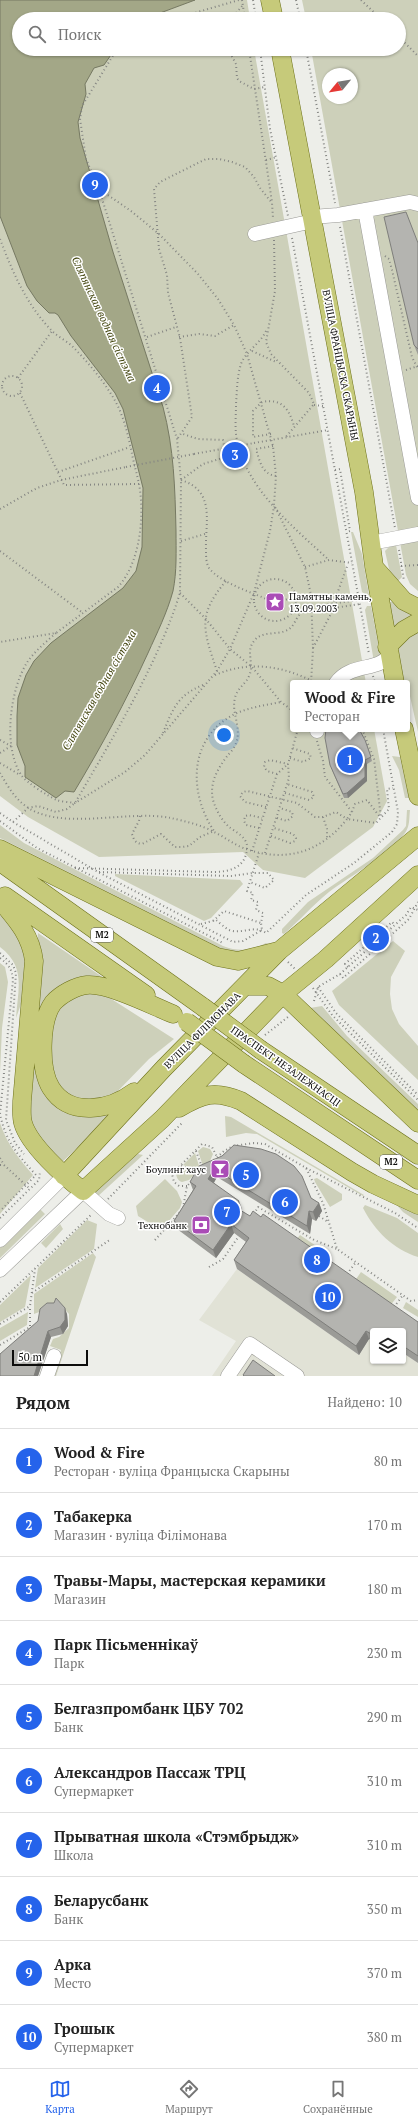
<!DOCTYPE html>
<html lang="ru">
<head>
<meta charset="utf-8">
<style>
	:root { --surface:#fff; --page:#f6f6f6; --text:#222; --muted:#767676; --line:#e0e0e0; --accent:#2563eb }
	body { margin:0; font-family:"PT Serif",serif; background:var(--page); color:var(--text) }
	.controls { position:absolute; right:12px; bottom:12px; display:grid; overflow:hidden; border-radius:4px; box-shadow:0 1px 3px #0004 }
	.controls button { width:36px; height:36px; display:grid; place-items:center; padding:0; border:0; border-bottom:1px solid var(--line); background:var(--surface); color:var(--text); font:20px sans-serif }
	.compass { position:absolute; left:322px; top:68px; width:36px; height:36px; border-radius:50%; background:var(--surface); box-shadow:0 1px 3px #0004; rotate:240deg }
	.scale { position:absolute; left:12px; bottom:10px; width:76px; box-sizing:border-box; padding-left:4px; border:2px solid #0d0d0c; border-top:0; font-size:11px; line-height:14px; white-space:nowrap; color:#0d0d0c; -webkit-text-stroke:3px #fff; paint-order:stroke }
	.you { position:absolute; left:224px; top:735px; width:14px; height:14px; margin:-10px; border:3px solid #fff; border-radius:50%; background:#1a73e8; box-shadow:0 0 0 6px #1a73e833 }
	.badge { display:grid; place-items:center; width:26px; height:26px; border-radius:50%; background:var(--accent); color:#fff; font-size:13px; font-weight:700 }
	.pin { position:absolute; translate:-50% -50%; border:2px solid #fff; box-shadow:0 1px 4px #0006 }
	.popup { position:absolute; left:290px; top:680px; width:120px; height:52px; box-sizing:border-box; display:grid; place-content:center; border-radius:4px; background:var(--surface); filter:drop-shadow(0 1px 3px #0005); font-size:13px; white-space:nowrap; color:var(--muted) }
	.popup b { font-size:15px; color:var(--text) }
	.popup::after { content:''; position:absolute; left:50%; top:100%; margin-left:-8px; border:8px solid transparent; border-top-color:var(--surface) }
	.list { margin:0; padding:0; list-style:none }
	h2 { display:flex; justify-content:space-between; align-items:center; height:52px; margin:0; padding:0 16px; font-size:17px }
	h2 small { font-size:13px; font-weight:400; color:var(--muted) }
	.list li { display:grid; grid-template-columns:26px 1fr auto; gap:12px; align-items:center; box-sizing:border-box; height:64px; padding:0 16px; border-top:1px solid var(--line) }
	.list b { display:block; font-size:15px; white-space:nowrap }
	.list p { margin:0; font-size:13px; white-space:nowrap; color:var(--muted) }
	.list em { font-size:13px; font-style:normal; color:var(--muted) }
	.icon { flex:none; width:22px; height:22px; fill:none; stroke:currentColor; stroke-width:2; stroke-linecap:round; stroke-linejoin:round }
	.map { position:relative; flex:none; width:418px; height:1376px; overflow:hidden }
	.search { position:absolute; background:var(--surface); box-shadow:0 1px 3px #0004; left:12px; right:12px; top:12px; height:44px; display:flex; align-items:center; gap:10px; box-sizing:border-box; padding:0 14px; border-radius:22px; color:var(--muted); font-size:15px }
	.sheet { height:692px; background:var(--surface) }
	nav { display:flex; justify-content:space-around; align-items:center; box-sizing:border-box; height:56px; border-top:1px solid var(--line); background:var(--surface); font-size:11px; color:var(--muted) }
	nav a { display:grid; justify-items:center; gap:2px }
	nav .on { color:var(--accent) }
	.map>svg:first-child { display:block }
	.built { fill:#e1e2d6 }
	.green { fill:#cdd0ba; fill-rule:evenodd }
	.water { fill:#a3a787; stroke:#767962 }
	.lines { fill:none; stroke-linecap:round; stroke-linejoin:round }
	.minor-casing { stroke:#999995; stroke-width:15 }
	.major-casing { stroke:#6d711a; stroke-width:19 }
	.path { stroke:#858683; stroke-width:2; stroke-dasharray:1 3; stroke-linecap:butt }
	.minor { stroke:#fff; stroke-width:14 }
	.major { stroke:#c6ca7a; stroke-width:18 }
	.major-bridge-casing { stroke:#6d711a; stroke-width:19; stroke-linecap:butt }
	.path-bridge { stroke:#858683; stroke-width:2; stroke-dasharray:1 3; stroke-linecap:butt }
	.major-bridge { stroke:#c6ca7a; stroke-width:18 }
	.wall { fill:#9b9b97 }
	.shaded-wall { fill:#7e7e7b }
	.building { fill:#b4b4b0; stroke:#7e7e7b }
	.labels { text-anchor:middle; stroke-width:3; stroke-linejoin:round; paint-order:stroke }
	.shield { fill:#fff; stroke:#565655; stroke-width:1 }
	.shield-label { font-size:9px; font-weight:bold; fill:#0d0d0c }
	.street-label { font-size:10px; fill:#0d0d0c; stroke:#fff }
	.poi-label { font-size:10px; fill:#0d0d0c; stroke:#fff; text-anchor:end }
	.water-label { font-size:11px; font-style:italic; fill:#40430b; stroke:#fff }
</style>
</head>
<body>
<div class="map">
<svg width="418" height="1376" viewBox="0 0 418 1376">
	<rect width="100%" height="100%" fill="#edeee9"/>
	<path class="built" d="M237 1269 359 1355 369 1339 373 1341V1361H403V1353L418 1363V1376H212L236 1341 199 1320Z"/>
	<path class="green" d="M0 0H247L250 19H19V49H254L366 683H293V729H374L387 801 373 827 305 878 263 870 243 852 99 857 28 817 0 796Z
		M302 0H418V591L410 584 406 575 311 49H399V19H306ZM328 74H352V98H328Z
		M351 532H353L362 554 369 595H366L362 592Z
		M396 545 402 577 396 583 389 569 385 551 389 547Z
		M394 601 417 615 393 635 383 604Z
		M367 606H371L381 658 374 662 365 610Z
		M418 627V732L407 683H404C391 654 396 647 418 627Z
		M392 756 400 757 409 798H405L399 770Z
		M407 810H410C409 818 410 826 405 833 387 856 352 875 329 892 313 905 299 921 284 934L282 933V929L308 902 373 858 403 830 406 826Z
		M0 825 24 843 223 946C239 952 251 951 266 943L272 945 236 956 0 838Z
		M115 874 240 880 243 884 211 918 204 921 115 876Z
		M0 915 11 923 26 953 21 1004 16 1018C18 988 26 967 0 947Z
		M38 933 114 985C87 979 80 973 56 990L41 1086 117 1110 59 1165 31 1132 27 1074Z
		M393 941 405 951 391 977 390 994 392 1009 399 1024 418 1046V1080L339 1005 332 991Z
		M0 963 5 967 8 982 2 1028 0 1073Z
		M102 993 174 1039 149 1059 115 1094 103 1100 70 1098 49 1072 52 1018 71 995Z
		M322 1006 347 1036 418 1104V1112L310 1008Z
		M225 1116 231 1117 364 1195 363 1196 257 1134 246 1133 226 1137Z
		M0 1123C7 1144 19 1159 33 1175L0 1214Z
		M203 1147 210 1149 213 1154 210 1161 203 1166 198 1151Z
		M195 1153 200 1169 198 1170 183 1165Z
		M138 1154 143 1155 97 1197 93 1192Z
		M180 1168 196 1173 189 1180 182 1182C178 1181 176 1177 176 1172Z
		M317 1178 342 1194V1200L330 1207 315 1182 314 1179Z
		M165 1179 177 1191 182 1202 180 1208 161 1230 138 1216 136 1206Z
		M394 1202 418 1212V1222L403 1212Z
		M365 1205 397 1218 418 1233V1257C393 1249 375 1231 363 1208Z
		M39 1208 45 1214 0 1258V1248Z
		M87 1220 97 1224 94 1249 35 1288 38 1268Z
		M60 1224 63 1229 46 1248 41 1243Z
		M300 1235 328 1254 324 1260 296 1240Z
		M93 1253 96 1257 56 1376H52L61 1350 50 1346 53 1339 59 1337 69 1328V1314L60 1304 34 1314V1294Z
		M361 1272 397 1297 389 1307 354 1282Z
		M31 1275 25 1307 0 1322V1305Z
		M406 1302 418 1310V1317L403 1308Z
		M28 1312 27 1325 0 1341V1328Z"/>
	<path class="water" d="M0 0H195L144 19H19V49H115L104 65 94 68 85 84 86 94 78 122 80 138 113 252 163 407C174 449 175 488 176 531 176 550 177 572 173 591 167 613 157 633 148 653 126 701 101 747 74 792L65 791 56 798 25 777V766L17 745V716L18 698 26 675 34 661 51 643 123 588 136 571 142 547 143 488 123 409 115 393 71 336 58 315 55 313H49L37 301 27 286 0 216Z"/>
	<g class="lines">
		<g class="minor-casing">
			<path id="minor" d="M365 210 418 498
				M312 217 338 215 410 202 418 204
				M255 234 313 221
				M371 543 418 534
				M336 683C351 662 379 672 389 655
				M317 729V731
				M0 1240 64 1176
				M0 1270 83 1191 109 1214 118 1218
				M47 1376 54 1356
				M228 1376 250 1344 297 1376"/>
		</g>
		<g class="major-casing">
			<path id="major" d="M270 0 274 19
				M280 49 364 492 374 566 395 683
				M374 567 404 601 418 608
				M387 647 404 630 418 622
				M404 729 418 796
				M0 849 217 957 238 961 278 951
				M0 862 203 1007
				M5 896 146 995
				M0 900C16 919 31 935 34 961L22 1101C22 1108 21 1116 23 1123 29 1145 65 1177 83 1191L162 1119 283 994 326 959 418 875
				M245 986H268L283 994 418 1123
				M261 1050 418 1155
				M244 1064 418 1180
				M134 1092C110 1110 70 1118 51 1088 39 1069 40 1021 53 1003 61 994 76 986 87 985 108 983 153 1006 173 1014
				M179 1108C203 1094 215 1090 241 1101L352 1172 373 1184 418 1205
				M64 1176 164 1068 279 951 418 836"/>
		</g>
		<path class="path" d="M242 0 245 19
			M253 0 256 19
			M296 0 300 19
			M361 0 381 19
			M184 16 239 0
			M148 19C160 14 177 9 187 19
			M231 19 243 5
			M399 37 418 56
			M117 49 82 106 80 119 86 159 99 189 131 211 159 234 198 274 218 299 234 325 247 354 273 446 276 476 274 505 305 567 311 595 313 649 311 683
			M228 49 236 64 237 78 239 81 254 89 265 87
			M249 49 272 202
			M260 49 270 129 288 216
			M306 49 335 203
			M266 160 277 157
			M340 227 395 528
			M292 238 369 654
			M0 239C13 273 26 304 52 331 58 337 67 341 73 347 87 361 101 378 111 394 123 412 128 434 132 454 134 464 137 474 139 484 145 516 140 563 118 587L56 633 0 642
			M274 240 275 291 266 342 271 354 309 393 314 404 285 438
			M385 256 389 259 392 270 412 357 418 369
			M266 331C260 344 245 352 241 364 237 376 237 391 236 404 236 414 235 424 236 434 242 485 293 527 329 560
			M147 337 176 327
			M179 337 199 334 215 336 234 325
			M252 351 276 362
			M406 370 418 366
			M2 386a10 10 0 1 1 20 0a10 10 0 1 1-20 0Z
			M18 378 52 331
			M20 393 64 485 139 484
			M314 405 323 406
			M271 434 253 437V411L262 402C282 398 289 409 294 426
			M178 438 192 417 180 338 168 293 167 275 159 249 154 189 160 182 206 159H219L232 162 245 167 254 177 260 188 272 203 273 218
			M254 443 328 430
			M273 446 256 449C260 462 262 474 276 476
			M194 454 227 448
			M335 470 340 469 350 531 347 532
			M58 472 130 447
			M181 480C216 491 205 522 206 550 206 556 206 563 209 568 220 583 254 593 271 601
			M181 480 203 464 226 457 223 440 198 439 183 434
			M0 509 37 488 61 480 126 467
			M181 541 205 534
			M399 550 404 581
			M0 551 83 613
			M401 566 418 565
			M305 567 329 560 352 563
			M254 600a21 21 0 1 1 42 0a21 21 0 1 1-42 0Z
			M180 593 205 618 230 649 252 667 281 702 293 711
			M271.5 602a3.5 3.5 0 1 1 7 0a3.5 3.5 0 1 1-7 0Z
			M278 601 311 595
			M334 608 360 604
			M56 633C46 642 36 650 28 661 10 688 2 748 22 776 26 782 49 797 57 800 62 802 69 802 75 803L125 772 145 755 217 671 230 649 254 593 270 531 274 506
			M313 648 334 608 333 605 348 564
			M217 671C203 630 197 615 226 581
			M215 675C250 660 284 666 316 683
			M373 676 375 683
			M362 729 374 759 381 818
			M163 733C173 708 178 695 203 685
			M0 740 11 746
			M317 741 323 761 325 777 352 812 347 819 376 823 389 809 387 789 393 788
			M0 753 11 746
			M290 758 303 762 311 758 310 754 292 748
			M0 763 20 775
			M0 773C6 783 13 796 23 804 57 833 128 809 171 818 184 821 202 825 214 832 225 837 234 845 246 849 286 863 321 852 347 819L336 812 323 817 327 829V840
			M277 774 267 771 264 767 265 762 270 760 288 764
			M285 793 309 800 314 797 312 792 287 784
			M266 807 245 802 240 796 243 792 247 791 297 803 315 817H323
			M352 812 355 804 367 800 380 817
			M0 813 13 822 28 808 38 806 56 812 67 809 75 803C113 737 157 666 180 593L181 480 177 439 99 189
			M140 816 139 821 132 834C134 840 135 843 142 844L161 834 175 847H182L189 846 200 837 214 831C188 792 188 736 237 713 251 707 266 705 281 702
			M277 818 287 821 293 816 292 812 280 808
			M0 821 37 848 223 943
			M13 822 98 872 233 942 243 941 262 930 261 923 263 913 256 910 258 902 251 900 253 893 247 891 259 853
			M259 828 246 825 244 821 245 816 249 815 262 818
			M271 836 290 843 295 841 296 838 293 834 274 828
			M252 851 277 774 288 764
			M265 853 289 778 288 764 298 729
			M75 868 213 872C229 872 246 868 247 848 248 837 235 832 228 826 221 819 216 810 213 800 209 783 218 768 228 755 231 752 235 747 236 743 242 727 231 713 235 698 237 688 246 684 249 676 255 664 245 652 254 641 261 631 275 635 285 631 295 628 295 617 303 611 311 605 347 602 359 600
			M99 872 231 876 253 873H268L274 880 265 888 250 882
			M213 921 224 911 261 923
			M201 924 216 920C220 923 225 928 229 930 242 935 255 924 266 933L306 895 354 863 392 832 397 824 398 812 383 729
			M0 953 13 965 16 973 6 1120 15 1143 24 1154
			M0 958C9 965 12 969 13 980L0 1114C6 1142 17 1154 36 1175L0 1211
			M288 962 295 969
			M348 967 345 964 392 922 395 925
			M340 974 343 978 409 919 418 902
			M318 987 336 1013 418 1095
			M313 988 332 1015 418 1100
			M314 1001 318 987 340 974 406 915 411 907 418 910
			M265 1035 288 1017
			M196 1151 202 1167
			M0 1158 4 1165
			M214 1160 224 1151 233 1146 254 1143 265 1144 306 1168 323 1203 337 1249 411 1301 418 1300
			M0 1165H4L29 1188
			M181 1166 198 1172
			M306 1168 395 1213 418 1228
			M187 1186H179L174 1182 172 1174 202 1144 212 1147 217 1157
			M108 1199 183 1122
			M183 1208 187 1186 192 1181
			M254 1214 258 1207 314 1240 337 1249
			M319 1216 328 1222
			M0 1218 39 1180 40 1172
			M155 1240 180 1212
			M209 1267 223 1259 239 1236
			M347 1274 356 1262
			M32 1293 111 1239
			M0 1302 92 1214
			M394 1307 403 1295
			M0 1324 30 1306 35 1269
			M0 1345 30 1327V1306"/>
		<use href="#minor" class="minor"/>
		<use href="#major" class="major"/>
		<g class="major-bridge-casing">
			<path id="major-bridge" d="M203 1007 261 1050
				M187 1022 244 1064"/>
		</g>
		<path class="path-bridge" d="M227 448 254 443
			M126 467 194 454"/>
		<use href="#major-bridge" class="major-bridge"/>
	</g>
	<path class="wall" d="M418 243V355L414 345Z
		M367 744 372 761 367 764V781L348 798H344L332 770Z
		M222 1156 311 1198 319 1203 322 1211 316 1221 312 1219 310 1234 217 1177 214 1183 242 1209 241 1211 418 1322V1363L403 1353V1331H373V1341L369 1339 359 1355 237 1269 234 1260 246 1242 234 1233 216 1258 177 1229 174 1221 193 1190 190 1182Z
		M54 1303 67 1314 68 1326 63 1334 51 1337 38 1376H0L38 1321Z"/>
	<path class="shaded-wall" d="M365 760 367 764V781L348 798 347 793Z
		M214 1169 217 1177 211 1187 208 1179Z
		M239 1201 242 1209 238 1215 235 1207Z
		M319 1203 322 1211 316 1221 313 1212Z
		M309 1211 312 1219 310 1234 307 1226Z
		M231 1224 234 1233 216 1258 213 1250Z
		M65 1308 67 1314 68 1326 63 1334 60 1327Z
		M48 1331 51 1337 38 1376H34Z
		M366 1331 369 1339 359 1355 356 1346Z"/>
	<path class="building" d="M406 212 418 243V349L414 345 384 217Z
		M326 729H359L365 740 371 757 365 760V777L347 793 343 794 330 765 325 738Z
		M234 1145 261 1149 276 1154 294 1166 302 1176 311 1198 319 1203 313 1212 309 1211 307 1226 214 1169 208 1179 239 1201 235 1207 250 1216 253 1211 261 1217 263 1214 418 1322V1356L403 1346V1331H373V1335L366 1331 356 1346 234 1260 249 1238 231 1224 213 1250 174 1221 196 1186 190 1182 199 1166 222 1156Z
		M56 1298 65 1308V1320L60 1327 48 1331 34 1376H0V1354L38 1321 40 1309 47 1303H54Z
		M253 1360 275 1376H244L243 1375Z"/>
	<defs>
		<g id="sight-square" transform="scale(1)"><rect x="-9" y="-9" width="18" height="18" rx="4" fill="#aa4cb6" stroke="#fff"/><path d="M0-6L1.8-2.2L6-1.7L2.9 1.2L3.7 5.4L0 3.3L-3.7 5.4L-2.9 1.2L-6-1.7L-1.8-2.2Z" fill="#fff"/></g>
		<g id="bar-square" transform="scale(1)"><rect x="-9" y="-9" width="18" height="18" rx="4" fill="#aa4cb6" stroke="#fff"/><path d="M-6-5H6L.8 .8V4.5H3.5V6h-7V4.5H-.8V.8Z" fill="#fff"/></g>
		<g id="bank-square" transform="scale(1)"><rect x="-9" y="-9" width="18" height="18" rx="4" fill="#aa4cb6" stroke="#fff"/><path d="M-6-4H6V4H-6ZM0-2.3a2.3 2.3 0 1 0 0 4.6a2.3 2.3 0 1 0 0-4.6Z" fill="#fff"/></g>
	</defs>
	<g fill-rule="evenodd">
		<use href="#sight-square" x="275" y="602"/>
		<use href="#bar-square" x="220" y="1169"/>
		<use href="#bank-square" x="201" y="1225"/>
	</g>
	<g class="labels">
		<g class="shield">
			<rect x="91" y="928" width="22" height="14" rx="3"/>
			<rect x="380" y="1155" width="22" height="14" rx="3"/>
		</g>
		<g class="shield-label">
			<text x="102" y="938">М2</text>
			<text x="391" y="1165">М2</text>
		</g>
		<g class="street-label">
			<text transform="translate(341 365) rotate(79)" y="4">ВУЛІЦА ФРАНЦЫСКА СКАРЫНЫ</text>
			<text transform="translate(202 1030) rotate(-45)" y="4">ВУЛІЦА ФІЛІМОНАВА</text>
			<text transform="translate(286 1066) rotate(35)" y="4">ПРАСПЕКТ НЕЗАЛЕЖНАСЦІ</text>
		</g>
		<g class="poi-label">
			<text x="289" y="600" text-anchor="start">Памятны камень,<tspan x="289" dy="12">13.09.2003</tspan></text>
			<text x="206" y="1173">Боулинг хаус</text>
			<text x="187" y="1229">Технобанк</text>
		</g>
		<g class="water-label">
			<text transform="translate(104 319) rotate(65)" y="4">Сляпянская водная сістэма</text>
			<text transform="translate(99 690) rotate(-60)" y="4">Сляпянская водная сістэма</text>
		</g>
	</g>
</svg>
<div class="controls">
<button><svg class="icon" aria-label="layers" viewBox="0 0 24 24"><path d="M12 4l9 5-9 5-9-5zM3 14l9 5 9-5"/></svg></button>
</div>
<svg class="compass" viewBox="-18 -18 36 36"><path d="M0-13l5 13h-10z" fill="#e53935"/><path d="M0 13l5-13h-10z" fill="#767676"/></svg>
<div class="scale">50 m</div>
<div class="you"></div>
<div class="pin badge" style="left:350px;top:760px">1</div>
<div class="popup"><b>Wood &amp; Fire</b>Ресторан</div>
<div class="pin badge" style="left:376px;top:938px">2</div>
<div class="pin badge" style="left:235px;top:455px">3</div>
<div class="pin badge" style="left:157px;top:388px">4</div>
<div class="pin badge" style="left:246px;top:1175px">5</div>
<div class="pin badge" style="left:285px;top:1202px">6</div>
<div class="pin badge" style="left:227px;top:1212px">7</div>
<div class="pin badge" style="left:317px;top:1260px">8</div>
<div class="pin badge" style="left:95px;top:185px">9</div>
<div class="pin badge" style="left:328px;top:1297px">10</div>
<div class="search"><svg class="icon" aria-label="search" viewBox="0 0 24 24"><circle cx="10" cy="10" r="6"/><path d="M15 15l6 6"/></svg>Поиск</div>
</div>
<section class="sheet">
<h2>Рядом<small>Найдено: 10</small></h2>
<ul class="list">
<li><span class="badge">1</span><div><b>Wood &amp; Fire</b><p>Ресторан · вуліца Францыска Скарыны</p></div><em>80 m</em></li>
<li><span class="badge">2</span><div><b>Табакерка</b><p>Магазин · вуліца Філімонава</p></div><em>170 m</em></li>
<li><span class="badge">3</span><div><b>Травы-Мары, мастерская керамики</b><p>Магазин</p></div><em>180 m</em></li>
<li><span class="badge">4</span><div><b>Парк Пісьменнікаў</b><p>Парк</p></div><em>230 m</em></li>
<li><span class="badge">5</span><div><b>Белгазпромбанк ЦБУ 702</b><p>Банк</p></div><em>290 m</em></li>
<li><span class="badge">6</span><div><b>Александров Пассаж ТРЦ</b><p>Супермаркет</p></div><em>310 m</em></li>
<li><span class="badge">7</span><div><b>Прыватная школа «Стэмбрыдж»</b><p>Школа</p></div><em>310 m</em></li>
<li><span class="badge">8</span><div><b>Беларусбанк</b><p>Банк</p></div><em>350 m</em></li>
<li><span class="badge">9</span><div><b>Арка</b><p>Место</p></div><em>370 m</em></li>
<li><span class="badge">10</span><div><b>Грошык</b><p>Супермаркет</p></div><em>380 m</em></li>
</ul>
</section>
<nav>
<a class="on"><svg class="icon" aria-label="map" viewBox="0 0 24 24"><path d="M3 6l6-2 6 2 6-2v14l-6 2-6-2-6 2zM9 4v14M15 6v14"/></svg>Карта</a>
<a><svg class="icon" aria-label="directions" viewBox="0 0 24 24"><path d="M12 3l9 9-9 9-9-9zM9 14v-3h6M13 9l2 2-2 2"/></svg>Маршрут</a>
<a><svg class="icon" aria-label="saved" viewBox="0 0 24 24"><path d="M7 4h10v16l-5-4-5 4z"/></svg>Сохранённые</a>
</nav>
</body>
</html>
